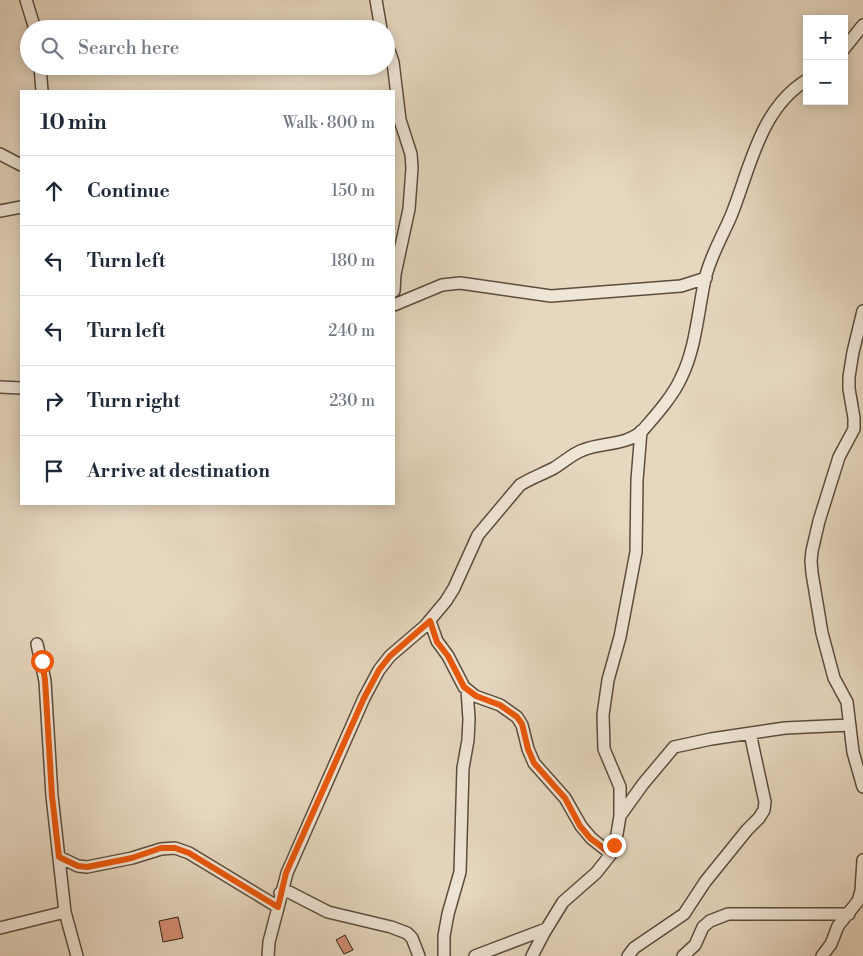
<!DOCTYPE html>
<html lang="en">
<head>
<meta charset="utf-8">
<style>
	:root { --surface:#fff; --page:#f6f6f7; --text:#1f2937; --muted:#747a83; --line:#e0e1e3 }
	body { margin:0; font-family:"Libre Bodoni",serif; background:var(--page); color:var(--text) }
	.controls { position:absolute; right:15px; top:15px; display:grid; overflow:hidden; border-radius:0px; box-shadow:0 2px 12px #0003 }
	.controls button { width:45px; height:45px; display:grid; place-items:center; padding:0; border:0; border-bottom:1px solid var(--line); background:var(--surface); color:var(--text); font:25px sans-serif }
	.stop { position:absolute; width:15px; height:15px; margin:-11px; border:4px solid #ea580c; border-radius:50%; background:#fff }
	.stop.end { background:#ea580c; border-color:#fff; box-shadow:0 1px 5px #0008 }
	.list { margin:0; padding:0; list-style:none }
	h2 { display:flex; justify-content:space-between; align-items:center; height:65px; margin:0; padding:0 20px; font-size:21px }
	h2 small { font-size:16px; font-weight:400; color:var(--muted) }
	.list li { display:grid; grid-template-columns:32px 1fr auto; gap:15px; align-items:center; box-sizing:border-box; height:70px; padding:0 20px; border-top:1px solid var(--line) }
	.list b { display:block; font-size:19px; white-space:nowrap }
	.list em { font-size:16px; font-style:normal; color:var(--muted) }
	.icon { flex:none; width:28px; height:28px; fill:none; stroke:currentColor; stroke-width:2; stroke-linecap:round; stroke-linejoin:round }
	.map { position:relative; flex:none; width:863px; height:956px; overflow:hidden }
	.search { position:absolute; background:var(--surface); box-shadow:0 2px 12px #0003; left:20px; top:20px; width:375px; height:55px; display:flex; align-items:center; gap:12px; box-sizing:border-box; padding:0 18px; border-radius:28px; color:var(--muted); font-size:19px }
	.panel { position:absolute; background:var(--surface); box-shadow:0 2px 12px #0003; left:20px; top:90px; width:375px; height:415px; border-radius:0px }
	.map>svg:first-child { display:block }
	.building { fill:#d58f74; stroke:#2e1f12 }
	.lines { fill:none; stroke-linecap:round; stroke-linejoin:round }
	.street-casing { stroke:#5c4d3d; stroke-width:14 }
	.street { stroke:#efe5d5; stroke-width:11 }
	.route { stroke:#ea580c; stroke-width:6 }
</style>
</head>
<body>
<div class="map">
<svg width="863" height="956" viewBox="0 0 863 956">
	<rect width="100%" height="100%" fill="#e6d7bf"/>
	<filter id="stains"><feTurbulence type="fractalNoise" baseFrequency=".004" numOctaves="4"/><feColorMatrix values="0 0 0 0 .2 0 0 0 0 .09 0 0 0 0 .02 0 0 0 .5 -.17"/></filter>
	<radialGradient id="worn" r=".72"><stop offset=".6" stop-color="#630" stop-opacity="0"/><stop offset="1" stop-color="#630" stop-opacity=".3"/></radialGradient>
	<path class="building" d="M178 917 183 938 163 942 159 921Z
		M345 935 353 950 344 954 336 940Z"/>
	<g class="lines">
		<g class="street-casing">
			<path id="street" d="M26 0 35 29
				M376 0 381 29
				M386 42 393 62 400 120 411 154 412 168 409 209 395 274 394 291
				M844 49 863 25
				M40 66 42 91
				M0 154 21 165
				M0 211 21 207
				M394 305 442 285 460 283 551 296 681 286 706 278
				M863 311 853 352 849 377V389L854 418V429L839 457 819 521 812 551 811 561 812 573 822 633 834 678 847 702 853 752 863 787
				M0 387 21 388
				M430 621 437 641 448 656 464 687 475 696 500 705 517 717 522 725 528 749 534 763 565 798 581 826 591 838 611 854
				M37 644 45 681 52 796 65 912 77 956
				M620 816 643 784 674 747 711 739 785 728 850 725
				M59 857 78 866 87 867 132 858 161 849 175 848 189 853 278 907
				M280 893 289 892 328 912 391 927 407 933 412 938 419 956
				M0 928 65 912
				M268 956 269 942 287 873 364 698 379 670 390 656 425 626 446 601 454 588 478 535 520 485C531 478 543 474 554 468 564 462 572 454 583 450 602 442 627 446 643 430 656 415 673 396 681 378 696 348 698 311 705 279 710 257 722 237 731 216 750 169 760 108 807 80
				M444 956V936L448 914 460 872 463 768 468 740 469 719 467 690
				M475 956 546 929
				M532 956 544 933 563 902 596 873 604 863 611 854 617 834 620 816V787L604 749 603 715 608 680 620 637 636 552 637 480 641 431
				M628 956 634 948 684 914 705 882 747 830 759 818 764 810 765 802 750 733
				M683 956 695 945 703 927 710 921 728 914H849
				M822 956 831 944 838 926 858 901 861 891 863 860"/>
		</g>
		<use href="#street" class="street"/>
	</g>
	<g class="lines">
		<path class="route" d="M42 661 45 680 52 796 59 857 78 866 87 867 132 858 161 848H175L189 853 278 907 286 873 364 698 379 670 390 656 430 621 437 642 448 656 464 687 476 696 500 705 517 717 522 724 528 749 534 763 565 798 580 826 590 838 611 854 614 845"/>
	</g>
	<rect width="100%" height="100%" filter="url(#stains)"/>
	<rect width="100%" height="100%" fill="url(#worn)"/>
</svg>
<div class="controls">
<button>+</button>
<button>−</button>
</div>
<div class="stop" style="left:42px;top:661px"></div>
<div class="stop end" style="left:614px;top:845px"></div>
<div class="search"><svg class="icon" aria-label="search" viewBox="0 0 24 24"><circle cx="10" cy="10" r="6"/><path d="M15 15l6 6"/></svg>Search here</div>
<section class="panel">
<h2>10 min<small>Walk · 800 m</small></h2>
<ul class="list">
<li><svg class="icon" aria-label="ahead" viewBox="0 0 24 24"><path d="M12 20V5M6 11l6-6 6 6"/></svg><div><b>Continue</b></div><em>150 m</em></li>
<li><svg class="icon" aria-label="left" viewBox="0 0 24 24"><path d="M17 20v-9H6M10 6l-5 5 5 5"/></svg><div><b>Turn left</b></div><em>180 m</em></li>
<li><svg class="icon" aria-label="left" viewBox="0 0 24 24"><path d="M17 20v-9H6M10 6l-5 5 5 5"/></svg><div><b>Turn left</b></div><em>240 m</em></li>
<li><svg class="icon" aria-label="right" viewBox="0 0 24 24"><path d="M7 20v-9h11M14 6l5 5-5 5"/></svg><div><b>Turn right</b></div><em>230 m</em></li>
<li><svg class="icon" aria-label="arrive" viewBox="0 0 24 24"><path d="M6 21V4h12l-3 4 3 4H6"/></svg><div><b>Arrive at destination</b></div></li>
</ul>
</section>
</div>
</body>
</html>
